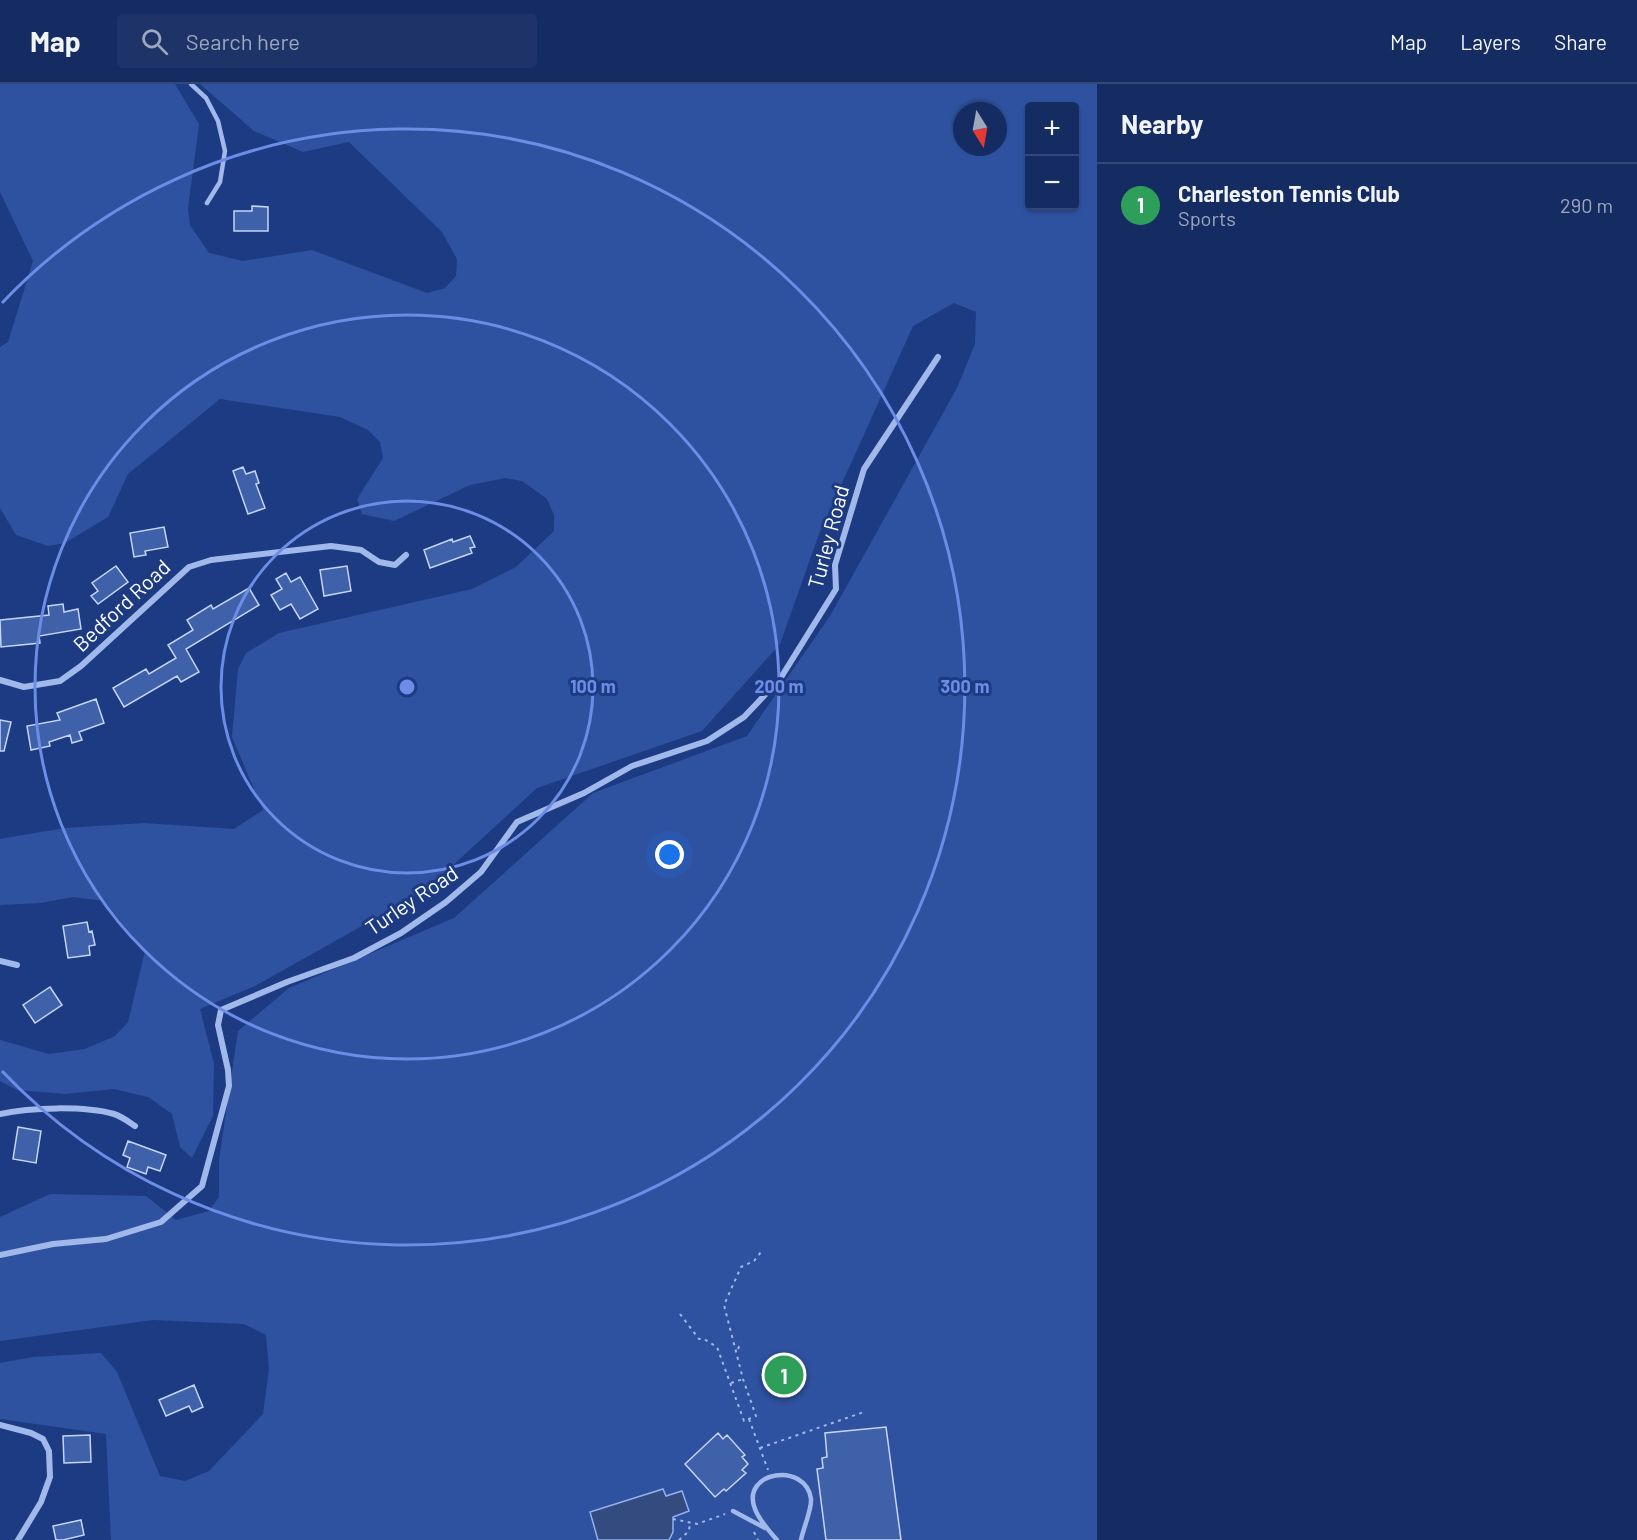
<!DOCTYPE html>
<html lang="en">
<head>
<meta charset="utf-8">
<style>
	:root { --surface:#152c62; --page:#1e3468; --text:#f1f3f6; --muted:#9da7be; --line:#344877; --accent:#ea580c }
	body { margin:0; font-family:Barlow,sans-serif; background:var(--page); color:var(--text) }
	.controls { position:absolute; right:18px; top:18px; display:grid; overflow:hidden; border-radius:6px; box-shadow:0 2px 4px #0004 }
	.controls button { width:54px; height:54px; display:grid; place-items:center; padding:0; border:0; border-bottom:2px solid var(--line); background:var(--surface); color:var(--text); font:30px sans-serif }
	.compass { position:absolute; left:953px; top:18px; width:54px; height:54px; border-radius:50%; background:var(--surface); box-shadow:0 2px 4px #0004; rotate:169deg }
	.you { position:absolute; left:670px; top:771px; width:21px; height:21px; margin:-15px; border:4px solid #fff; border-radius:50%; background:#1a73e8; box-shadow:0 0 0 9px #1a73e833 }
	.badge { display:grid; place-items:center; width:39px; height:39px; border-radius:50%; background:var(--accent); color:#fff; font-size:20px; font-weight:700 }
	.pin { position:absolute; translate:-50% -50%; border:3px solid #fff; box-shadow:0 2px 6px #0006 }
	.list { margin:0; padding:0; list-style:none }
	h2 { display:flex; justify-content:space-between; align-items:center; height:78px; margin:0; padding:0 24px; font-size:26px }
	h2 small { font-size:20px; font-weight:400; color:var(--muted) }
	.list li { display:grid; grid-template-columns:39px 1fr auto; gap:18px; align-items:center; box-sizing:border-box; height:84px; padding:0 24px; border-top:2px solid var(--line) }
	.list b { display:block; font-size:22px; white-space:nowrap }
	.list p { margin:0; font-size:20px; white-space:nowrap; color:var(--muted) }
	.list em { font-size:20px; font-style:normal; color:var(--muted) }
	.icon { flex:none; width:33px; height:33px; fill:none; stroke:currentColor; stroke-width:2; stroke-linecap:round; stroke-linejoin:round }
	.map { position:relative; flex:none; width:1097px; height:1456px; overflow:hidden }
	header { display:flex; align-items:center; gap:36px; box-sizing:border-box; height:84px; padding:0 30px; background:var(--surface); border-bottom:2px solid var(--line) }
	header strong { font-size:28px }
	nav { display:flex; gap:33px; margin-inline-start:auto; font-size:21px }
	.search { width:420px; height:54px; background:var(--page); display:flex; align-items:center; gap:15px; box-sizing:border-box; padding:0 21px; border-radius:6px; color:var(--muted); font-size:22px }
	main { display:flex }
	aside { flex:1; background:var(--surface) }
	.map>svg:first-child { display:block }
	.green { fill:#2f52a0; fill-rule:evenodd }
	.water { fill:#344b80; stroke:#93b1ec; stroke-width:1.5 }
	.building { fill:#3f61aa; stroke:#c5d5f7; stroke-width:1.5 }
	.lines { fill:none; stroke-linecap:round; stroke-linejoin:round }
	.path { stroke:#a0b8ea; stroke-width:2; stroke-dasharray:3 4.5; stroke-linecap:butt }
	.service { stroke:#a0b8ea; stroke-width:4.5 }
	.minor { stroke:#a0b8ea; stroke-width:6 }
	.ring { fill:none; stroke:#6c8ce6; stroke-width:3 }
	.labels { text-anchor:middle; stroke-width:6; stroke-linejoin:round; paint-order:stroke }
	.street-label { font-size:21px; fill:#fff; stroke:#1c3b82 }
	.centre { fill:#6c8ce6; stroke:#1c3b82; stroke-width:3 }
	.ring-label { font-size:18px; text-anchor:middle; font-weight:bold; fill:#6c8ce6; stroke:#1c3b82; stroke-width:6; stroke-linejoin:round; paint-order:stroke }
</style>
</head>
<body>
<header>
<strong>Map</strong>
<div class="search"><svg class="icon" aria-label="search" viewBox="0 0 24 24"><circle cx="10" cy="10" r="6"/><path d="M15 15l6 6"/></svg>Search here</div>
<nav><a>Map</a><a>Layers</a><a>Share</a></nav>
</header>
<main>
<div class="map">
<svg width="1097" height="1456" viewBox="0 0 1097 1456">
	<rect width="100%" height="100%" fill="#1c3b82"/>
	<path class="green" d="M0 0H175L199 40 188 125 190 141 209 169 243 177 312 166 427 209 445 204 456 192 457 175 442 148 349 58 303 68 254 47 200 0H1097V1456H111L106 1350 0 1335V1279L33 1273 101 1269 117 1288 160 1392 185 1397 209 1387 263 1330 269 1285 266 1251 244 1240 153 1236 0 1257V1133L50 1110 146 1112 176 1136 209 1127 219 1113V1076L238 947 289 904 454 834 593 709 747 652 830 532 957 304 975 260 976 228 954 219 913 242 819 450 780 560 702 647 537 704 426 806 255 902 200 925 214 980 213 1032 192 1074 180 1063 172 1030 148 1013 114 1005 65 1010 17 1006 0 997V956L49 970 85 965 115 952 128 938 145 867 104 817 73 813 41 819 0 821V755L65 744 144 739 234 745 263 726 232 653 238 585 246 569 279 549 472 505 516 483 554 447V431L547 415 522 397 505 394 470 401 394 437 362 430 357 415 383 374 380 358 368 346 340 333 220 315 128 390 108 433 65 459 48 462 16 451 0 424V263L8 258 33 177 0 108ZM1030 22H1074V122H1030ZM962 27H998V63H962Z"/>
	<path class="water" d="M663 1405 666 1412 682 1407 689 1427 673 1433V1448L669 1456H598L590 1428Z"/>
	<path class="building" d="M252 122 268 123V147H234V127H252Z
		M243 383 246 390 255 387 259 399 256 400 265 424 248 430 233 387Z
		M164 443 168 463 145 467 146 471 134 473 130 449Z
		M470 452 475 463 470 464 472 469 430 484 424 466 452 455 453 458Z
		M116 482 128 498 98 520 91 512 98 507 92 499Z
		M347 482 351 507 324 512 320 486Z
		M286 489 291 498 300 493 318 525 300 535 291 520 280 526 271 511 282 505 276 495Z
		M249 504 259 521 186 565 199 588 181 598 177 592 124 623 113 604 146 585 149 590 176 574 168 561 193 546 187 536 211 521 213 525Z
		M63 520 64 528 78 525 81 545 39 552 40 559 1 563 0 536 49 531 48 522Z
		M96 615 104 639 79 648 82 656 72 659 70 651 49 658 50 662 31 666 27 642 60 636 57 629Z
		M0 636 11 638 4 667H0Z
		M87 838 89 848 92 847 95 861 89 862 90 871 68 874 63 842Z
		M50 903 62 921 35 939 23 921Z
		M18 1043 41 1047 36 1079 13 1075Z
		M128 1057 166 1071 160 1087 148 1083 146 1090 127 1083 130 1074 123 1071Z
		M194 1301 203 1323 192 1328 189 1322 166 1332 159 1316Z
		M886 1343 901 1456H826L817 1385 823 1384 822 1374 827 1373 825 1349Z
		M718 1349 723 1355 727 1351 745 1371 742 1373 748 1380 742 1386 746 1389 726 1407 724 1405 715 1413 685 1380Z
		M90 1351 91 1378 64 1379 63 1352Z
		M81 1436 84 1451 63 1456H56L53 1442Z"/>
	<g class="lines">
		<path class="path" d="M680 1230 699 1255H704L717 1263 744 1337 756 1332 743 1295 724 1221 741 1183 754 1177 761 1168
			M738 1265 741 1258
			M731 1299 743 1295
			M749 1335 768 1386
			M760 1364 864 1328
			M673 1435 697 1440 725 1430
			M754 1448 758 1456
			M679 1456 689 1447 690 1438"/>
		<path class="service" d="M191 0 206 14 218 37 225 67 220 98 207 119
			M733 1427 765 1444
			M777 1456C769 1447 759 1436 755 1425 740 1387 806 1377 811 1415 812 1425 803 1445 801 1456"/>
		<path class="minor" d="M0 596 24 603 60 597 81 582 189 483 211 476 331 462 361 466 379 478 395 481 406 471
			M0 877 17 881
			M0 1030C30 1023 85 1022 114 1030 121 1032 129 1038 135 1042
			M0 1171 53 1160 106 1155 161 1138 202 1102 229 1002 228 986 218 941 221 926 287 898 354 874 401 849 446 818 481 788 517 738 584 709 632 682 707 657 744 633 780 595 836 505 835 481 864 385 938 273
			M0 1341 31 1349 43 1355 49 1367 50 1393 41 1418 18 1456"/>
	</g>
	<g class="ring">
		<circle cx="407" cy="603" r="186"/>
		<circle cx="407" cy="603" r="372"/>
		<path d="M2 219A558 558 0 1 1 2 987"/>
	</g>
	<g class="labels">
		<g class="street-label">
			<text transform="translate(829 453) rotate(-75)" y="7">Turley Road</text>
			<text transform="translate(122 522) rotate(-43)" y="7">Bedford Road</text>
			<text transform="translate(412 817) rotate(-34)" y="7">Turley Road</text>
		</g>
	</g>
	<circle cx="407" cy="603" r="9" class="centre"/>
	<g class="ring-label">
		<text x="593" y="609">100 m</text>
		<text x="779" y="609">200 m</text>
		<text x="965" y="609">300 m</text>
	</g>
</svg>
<div class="controls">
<button>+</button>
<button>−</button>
</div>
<svg class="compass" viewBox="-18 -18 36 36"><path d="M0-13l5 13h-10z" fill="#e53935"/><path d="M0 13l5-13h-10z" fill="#9da7be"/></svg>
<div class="you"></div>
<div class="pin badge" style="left:784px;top:1291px;background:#2e9e5b">1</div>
</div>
<aside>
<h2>Nearby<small></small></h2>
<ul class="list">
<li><span class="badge" style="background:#2e9e5b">1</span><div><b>Charleston Tennis Club</b><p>Sports</p></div><em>290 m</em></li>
</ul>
</aside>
</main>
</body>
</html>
